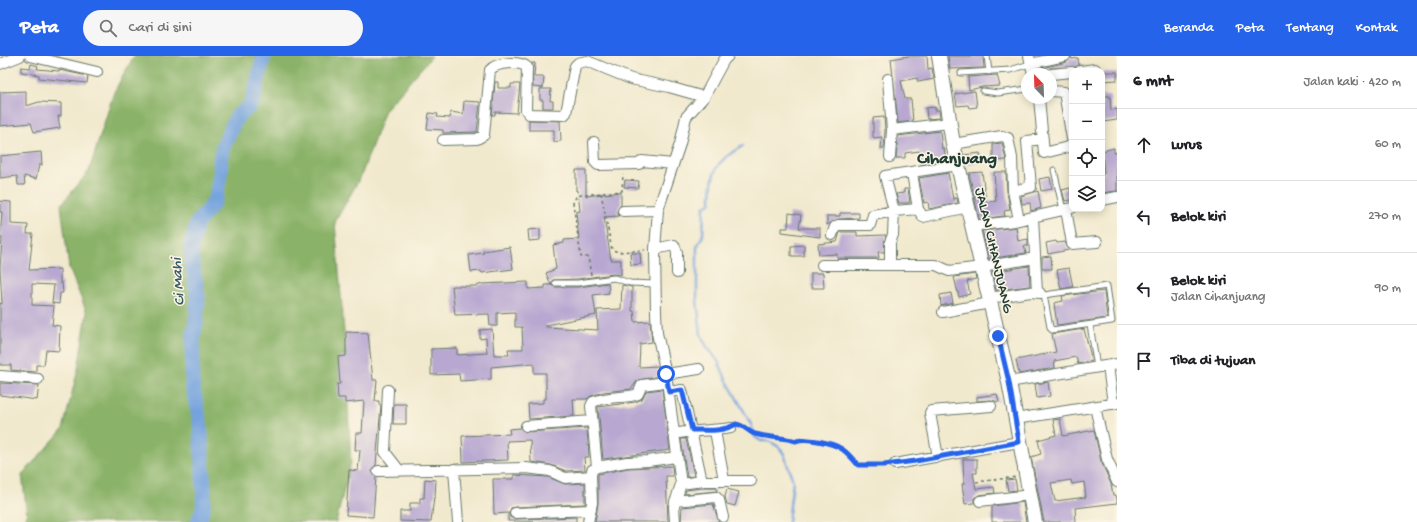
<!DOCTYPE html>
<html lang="id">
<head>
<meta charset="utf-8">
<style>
	:root { --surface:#fff; --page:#f6f6f6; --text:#202124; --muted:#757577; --line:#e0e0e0; --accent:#2563eb }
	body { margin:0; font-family:"Gochi Hand",sans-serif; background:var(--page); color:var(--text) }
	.controls { position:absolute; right:12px; top:12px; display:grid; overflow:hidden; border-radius:8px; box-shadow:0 2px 10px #0003 }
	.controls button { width:36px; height:36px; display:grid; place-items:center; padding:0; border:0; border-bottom:1px solid var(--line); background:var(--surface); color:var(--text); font:20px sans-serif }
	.compass { position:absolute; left:1021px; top:12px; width:36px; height:36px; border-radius:50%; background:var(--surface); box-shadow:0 2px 10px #0003; rotate:337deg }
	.stop { position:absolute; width:12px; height:12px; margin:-9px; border:3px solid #2563eb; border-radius:50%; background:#fff }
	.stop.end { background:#2563eb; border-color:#fff; box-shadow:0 1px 4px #0008 }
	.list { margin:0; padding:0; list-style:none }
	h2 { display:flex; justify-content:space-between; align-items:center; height:52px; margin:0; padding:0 16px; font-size:17px }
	h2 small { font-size:13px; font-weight:400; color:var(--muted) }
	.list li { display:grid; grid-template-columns:26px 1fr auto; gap:12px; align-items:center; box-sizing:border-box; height:72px; padding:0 16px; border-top:1px solid var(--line) }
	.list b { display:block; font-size:15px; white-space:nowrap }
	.list p { margin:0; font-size:13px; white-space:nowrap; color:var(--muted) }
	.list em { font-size:13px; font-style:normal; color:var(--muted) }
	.icon { flex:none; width:22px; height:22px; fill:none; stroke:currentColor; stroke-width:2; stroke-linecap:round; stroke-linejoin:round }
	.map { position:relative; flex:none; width:1117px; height:466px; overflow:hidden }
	header { display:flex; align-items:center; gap:24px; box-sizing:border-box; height:56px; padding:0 20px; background:var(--accent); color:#fff }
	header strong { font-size:19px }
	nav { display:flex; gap:22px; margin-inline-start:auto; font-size:14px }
	.search { width:280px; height:36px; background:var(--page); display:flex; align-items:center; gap:10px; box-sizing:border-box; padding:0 14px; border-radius:22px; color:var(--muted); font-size:15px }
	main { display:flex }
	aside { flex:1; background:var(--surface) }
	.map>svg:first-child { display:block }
	.forest { fill:#8ab268; stroke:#54784e }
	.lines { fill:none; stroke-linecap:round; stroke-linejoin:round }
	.stream { stroke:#74a3dd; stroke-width:2.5 }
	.river { stroke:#74a3dd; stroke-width:15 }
	.building { fill:#b7a7d1; fill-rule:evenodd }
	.lane-casing { stroke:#68796a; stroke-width:7 }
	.street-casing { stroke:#68796a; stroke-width:12 }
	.secondary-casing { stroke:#68796a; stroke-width:16 }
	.path { stroke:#68796a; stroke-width:1.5; stroke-dasharray:3 3; stroke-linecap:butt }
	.lane { stroke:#fff; stroke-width:5 }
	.street { stroke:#fff; stroke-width:10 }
	.secondary { stroke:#fff; stroke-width:14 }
	.route { stroke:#2563eb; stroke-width:5 }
	.labels { text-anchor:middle; stroke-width:3; stroke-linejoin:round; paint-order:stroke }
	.street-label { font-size:15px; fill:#1f3d34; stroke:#fcf5e5 }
	.water-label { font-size:16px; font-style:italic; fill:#395c67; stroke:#fcf5e5 }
	.quarter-label { font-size:17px; font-weight:bold; fill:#1f3d34; stroke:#fcf5e5 }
</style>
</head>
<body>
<header>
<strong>Peta</strong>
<div class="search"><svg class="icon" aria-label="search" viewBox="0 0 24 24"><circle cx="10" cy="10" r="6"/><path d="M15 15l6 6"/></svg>Cari di sini</div>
<nav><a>Beranda</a><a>Peta</a><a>Tentang</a><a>Kontak</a></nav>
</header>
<main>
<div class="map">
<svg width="1117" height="466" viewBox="0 0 1117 466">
	<rect width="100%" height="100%" fill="#fcf5e5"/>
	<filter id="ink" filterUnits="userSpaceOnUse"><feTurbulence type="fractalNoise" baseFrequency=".025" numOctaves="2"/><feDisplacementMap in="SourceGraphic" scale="8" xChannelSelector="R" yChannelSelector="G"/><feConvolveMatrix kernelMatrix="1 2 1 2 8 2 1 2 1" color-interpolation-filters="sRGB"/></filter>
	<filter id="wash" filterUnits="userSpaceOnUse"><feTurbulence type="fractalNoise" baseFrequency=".012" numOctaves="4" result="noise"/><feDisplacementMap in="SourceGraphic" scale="16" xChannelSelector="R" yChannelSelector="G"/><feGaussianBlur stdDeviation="0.9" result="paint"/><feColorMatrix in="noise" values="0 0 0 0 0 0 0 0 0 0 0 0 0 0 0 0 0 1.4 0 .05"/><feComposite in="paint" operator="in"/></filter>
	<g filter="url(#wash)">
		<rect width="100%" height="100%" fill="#f1e9cd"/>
		<path class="forest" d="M134 0H432L385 54 361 120 335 166 344 276 351 406 336 466H24L27 458 22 419 63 373 78 313 87 257 69 212 61 149 89 115 114 36Z"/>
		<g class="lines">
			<path class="stream" d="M743 90C715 105 711 115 711 146L704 151 703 179 697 191V244L701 279 707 291 718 305 726 323 751 368 755 381 761 385H769L779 391 784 398 793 425 788 466"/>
			<path class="river" d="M198 466 203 453 204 435 200 366 192 328 193 282 196 267 198 241 192 206 191 191 197 167 212 149 216 141 221 113 220 105 223 90 237 60 249 51 253 43 264 0"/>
		</g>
		<g id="blocks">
			<path class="building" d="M909 0H927L928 13 932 12 934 23 918 26 917 22 901 25 905 43H911L913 65 898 67 891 3Z
				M948 0H983L984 12 950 13Z
				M1071 0 1072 3 1078 2 1079 9 1075 11 1050 12 1045 17H1039L1038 13 1067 6Z
				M532 7H535L534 21H544L543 32 533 31Z
				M31 8 38 10 37 13 59 15V14L88 20 87 27 39 22V19L21 16V11L30 12Z
				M1102 16H1117V24L1102 25Z
				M997 19 1000 30 982 31 969 34 968 21Z
				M495 26H498V32H511V28H520L517 57 495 56V59H492Z
				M540 33H551L550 45H553V52H543V44H540Z
				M26 35V50L39 46 61 47V60H58L60 72 34 76 31 67 0 70V36Z
				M975 35 977 51 969 52 968 49 957 50 955 38Z
				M1102 40H1110L1111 54 1117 53V64L1103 66Z
				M464 45 480 46 477 76 443 77V74L427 73 429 57 438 58 437 61 450 62 451 56 463 58Z
				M935 51V54H939L940 62 927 63 926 52Z
				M884 61 885 74 884 93H881L882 81 874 82 873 80V62Z
				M529 64 560 65 561 85 554 86V74H529Z
				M940 75 942 93 944 92 946 104 921 108 919 95 905 97V102H896L898 80Z
				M1002 87 1006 104 993 105V88Z
				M1114 92V97L1117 96V135L1102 137V118H1104L1102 95Z
				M41 96 42 109H39L36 123 24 120 25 129H18L17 120 0 122V100Z
				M980 97 981 106 967 108 964 99Z
				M576 114H586V140L621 136V149L617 155 619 160 604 161 611 204H621V219L613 218 578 223 553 224 551 229 555 231H578L608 227 609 237 593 239 596 259 546 269V271L598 274 597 254 621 253 622 229 632 231V255H634L635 266 650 265 652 286 640 288 639 311 658 310 660 320 638 324 631 333 603 336 591 340 587 343H573L574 360 529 363 528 348 543 347V343H546V317H534V307L491 311V323L460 325 459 318 431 319V293L457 292V299L487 297 486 282 480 283V274L492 273 494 299H509L508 293H523L522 271H515V256L497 257V270H490L489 258 455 259 452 230H476L482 228 528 226V233L545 232V229H551L546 217 556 213 553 189 564 187V184L579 183 576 156 580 155 578 135H576Z
				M982 116 986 146 996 145 994 116H1006L1007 135 1010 154 1004 155 1005 160 979 163 969 117Z
				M948 117 953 143 957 142 958 147 929 153 928 146 924 147 919 122Z
				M1050 121 1052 133 1041 135 1039 123Z
				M625 124 639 125 638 132 624 131Z
				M1070 132 1072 144 1065 145 1062 134Z
				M904 133H908L910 147H899L896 138 904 137Z
				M1038 135 1041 152 1031 155 1030 147 1022 148 1021 140Z
				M0 145 11 146V168L28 169 27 178H33L29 214 60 213V227H62L63 237H60L59 248 52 247 54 229 32 228V249L54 250 52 269 60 270 59 295 46 294 44 309H36V316L11 314V309H0V247L2 248 0 212 2 182H0L2 156H0Z
				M789 157 801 159 799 172H820V181L782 176V172H788Z
				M840 157H859V162L838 163 827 169V160H840Z
				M1016 171 1018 185 1028 183V190H1024L1026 197 989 203 982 175Z
				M540 173V184L529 185 528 174Z
				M840 176H857V180L886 179 884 196H878L879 202H837V198L819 199 818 188 837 186Z
				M1056 185 1057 187 1065 186 1069 194 1048 198 1046 187Z
				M804 189V200H791V190Z
				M510 191 513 213 482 217 481 215 471 216 469 199 484 197 483 195Z
				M630 197H640L641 208 631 209Z
				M1051 200 1052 213H1042V201Z
				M1029 210 1030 230 996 234 992 216Z
				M1069 212 1073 231 1061 233 1057 214Z
				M811 217H823L824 232H811Z
				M975 218 976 223 967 225 970 238 959 241 954 221Z
				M1104 235 1107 262 1057 269 1054 247 1063 245 1062 240Z
				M951 237 953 247 941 250 940 239Z
				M1084 273 1092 305 1078 308 1076 301 1054 305 1055 312 1019 318 1016 304 1056 296 1052 278Z
				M346 276 368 277 373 324H377L375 345H379V349H381L376 409 372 415 376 421 373 461 346 459 349 414 358 415 360 394H355L356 377H362L364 345 345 347V342H338L337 328H340L338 301 346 300Z
				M1048 326 1050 340 1037 342 1035 328Z
				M0 327 39 329 37 344 0 339Z
				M662 333 670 394 603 403 598 351 635 346 642 343 646 335Z
				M997 338 999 346 991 344 977 345V341Z
				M394 348H406V368H393Z
				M1060 363 1063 380 1094 374 1101 405 1111 428 1113 439H1116L1117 444V447L1075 452 1076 466H1044L1031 401 1041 398 1038 384 1056 379 1053 364ZM1071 424 1072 428 1084 426 1086 441 1055 445 1051 427Z
				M520 372 526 376 587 372 589 401H584L585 414 566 415 551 409 531 406 530 384 507 385 508 404 463 406 462 380 510 378 509 373Z
				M681 383H686L694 420 687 421Z
				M963 403H977V417H973L976 433 994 431 995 437 979 439 974 442V447L965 448 962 428H964Z
				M672 410 673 420H666L668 466H595L598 447V418L628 412Z
				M514 419 548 421 565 428 585 427V448L515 451 511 452 509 457 510 461 515 463 576 461V466L508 465V457L494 458 493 423H514Z
				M425 423 436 424 435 441H434L431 466 400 465V455H410V447H420V442H424Z
				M1015 423 1017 434 1008 435 1006 424Z
				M702 432H717V435L685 438 686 434Z
				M727 433 739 436 735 450 727 448 725 441Z
				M1023 446 1026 466H992V450Z
				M713 448 719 466H681L682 451Z"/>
		</g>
	</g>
	<g filter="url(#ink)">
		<use href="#blocks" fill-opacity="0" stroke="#68796a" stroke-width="1"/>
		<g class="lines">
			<g class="lane-casing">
				<path id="lane" d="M987 0 989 16
					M961 17 1010 14 1030 8
					M983 35 998 37 1027 33
					M1054 114 1063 154
					M555 227H578L614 222 630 227 655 228
					M1040 237 1044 239 1107 230 1112 265 1052 274 1050 271 1044 239
					M1090 269 1097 311"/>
			</g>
			<g class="street-casing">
				<path id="street" d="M30 0 97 16
					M1029 0 1033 18
					M0 8 20 0
					M1030 8 1065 0
					M1080 15 1095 13
					M1051 18 1072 16
					M888 23 892 74 949 67
					M1051 35 1064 36 1072 83
					M1039 42 1044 97 1072 90
					M443 84 477 83 484 79 490 14C497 6 519 5 527 11L526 54 529 58 564 59 566 57 575 10 578 7 587 5 631 23 669 31 704 41
					M594 86 595 106 598 109 639 108 642 105 673 108
					M953 88 1002 80 1008 82 1012 102 1013 135 1019 164
					M890 101 892 74
					M912 117 918 153
					M1013 135 1031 131 1027 85 1043 83
					M1102 144 1117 141
					M1066 153 1072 188 1097 186
					M623 155 658 154
					M1033 161 1037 236
					M972 170 1015 165 1072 152
					M832 179 835 171 838 169H870L873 159 894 155 918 153 923 161 968 151
					M655 193 674 189 677 196V217
					M890 208V186L893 179 894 155 885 120 958 109
					M822 209H936L949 215 982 211 1035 202
					M989 242 1031 236 1040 237
					M943 256 990 247
					M1108 310 1113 348
					M666 318 699 313
					M0 320 38 323
					M1009 326 1117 308
					M388 334 385 396 399 414
					M669 336 682 334 702 425
					M1095 351 1107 403 1117 426
					M1015 363 1117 347
					M526 370 592 365
					M715 375 724 424
					M673 378C692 374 711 375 731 372
					M938 401 930 357 931 355 991 350
					M895 408 1019 386
					M597 411 627 406 648 405 676 401
					M454 413 458 466
					M378 415 526 412 550 415 565 422 591 420
					M681 428 702 425H751
					M675 445 716 441 719 444 723 461
					M980 445 1030 439
					M515 457 591 454
					M588 466 592 447 591 420 592 414 597 411 591 350 593 346C608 339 625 343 638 338L642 329 666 326
					M675 466 674 450 681 428 666 318 657 277 656 256 655 193 658 154 680 88 686 61 704 41 724 4 728 0"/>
			</g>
			<g class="secondary-casing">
				<path id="secondary" d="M939 0 953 88 1009 326 1035 466"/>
			</g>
			<path class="path" d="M601 137 612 194 620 196 645 194
				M591 219 588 201H581L573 147 576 141 581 139 622 135 623 118
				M739 368C745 371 750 377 755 378 769 382 783 381 796 385 806 381 833 387 842 393 848 397 853 404 858 409H887
				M976 426 1016 421"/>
			<use href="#lane" class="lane"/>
			<use href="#street" class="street"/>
			<use href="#secondary" class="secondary"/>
		</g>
	</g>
	<g class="lines" filter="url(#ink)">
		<path class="route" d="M666 318 669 336 682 334 692 374C707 374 723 376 736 368 745 369 749 377 755 378 769 382 783 381 796 385 806 381 833 387 842 393 848 397 853 403 858 409H884L916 405 1019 386 1009 326 998 280"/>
	</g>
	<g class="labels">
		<g class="street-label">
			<text transform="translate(995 194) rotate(77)" y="5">JALAN CIHANJUANG</text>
		</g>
		<g class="water-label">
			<text transform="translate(176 226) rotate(-94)" y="6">Ci Mahi</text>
		</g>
		<g class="quarter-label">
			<text x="957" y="107">Cihanjuang</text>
		</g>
	</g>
</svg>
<div class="controls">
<button>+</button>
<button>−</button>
<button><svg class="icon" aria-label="locate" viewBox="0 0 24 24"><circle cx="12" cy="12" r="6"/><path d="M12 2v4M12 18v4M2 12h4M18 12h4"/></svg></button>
<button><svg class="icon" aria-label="layers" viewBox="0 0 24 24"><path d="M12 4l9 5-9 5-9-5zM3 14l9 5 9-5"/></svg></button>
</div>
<svg class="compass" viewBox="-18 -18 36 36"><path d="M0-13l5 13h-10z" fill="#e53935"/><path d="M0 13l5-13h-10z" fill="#757577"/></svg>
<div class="stop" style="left:666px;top:318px"></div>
<div class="stop end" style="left:998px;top:280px"></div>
</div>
<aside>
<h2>6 mnt<small>Jalan kaki · 420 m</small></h2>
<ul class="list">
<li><svg class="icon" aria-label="ahead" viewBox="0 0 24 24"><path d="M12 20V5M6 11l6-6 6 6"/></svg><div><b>Lurus</b></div><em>60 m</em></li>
<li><svg class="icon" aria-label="left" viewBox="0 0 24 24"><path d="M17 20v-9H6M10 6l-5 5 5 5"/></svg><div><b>Belok kiri</b></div><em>270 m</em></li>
<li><svg class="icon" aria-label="left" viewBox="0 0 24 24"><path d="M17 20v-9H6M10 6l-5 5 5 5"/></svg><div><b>Belok kiri</b><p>Jalan Cihanjuang</p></div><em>90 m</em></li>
<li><svg class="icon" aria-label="arrive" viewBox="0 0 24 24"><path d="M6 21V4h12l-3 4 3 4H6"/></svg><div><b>Tiba di tujuan</b></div></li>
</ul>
</aside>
</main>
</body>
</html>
